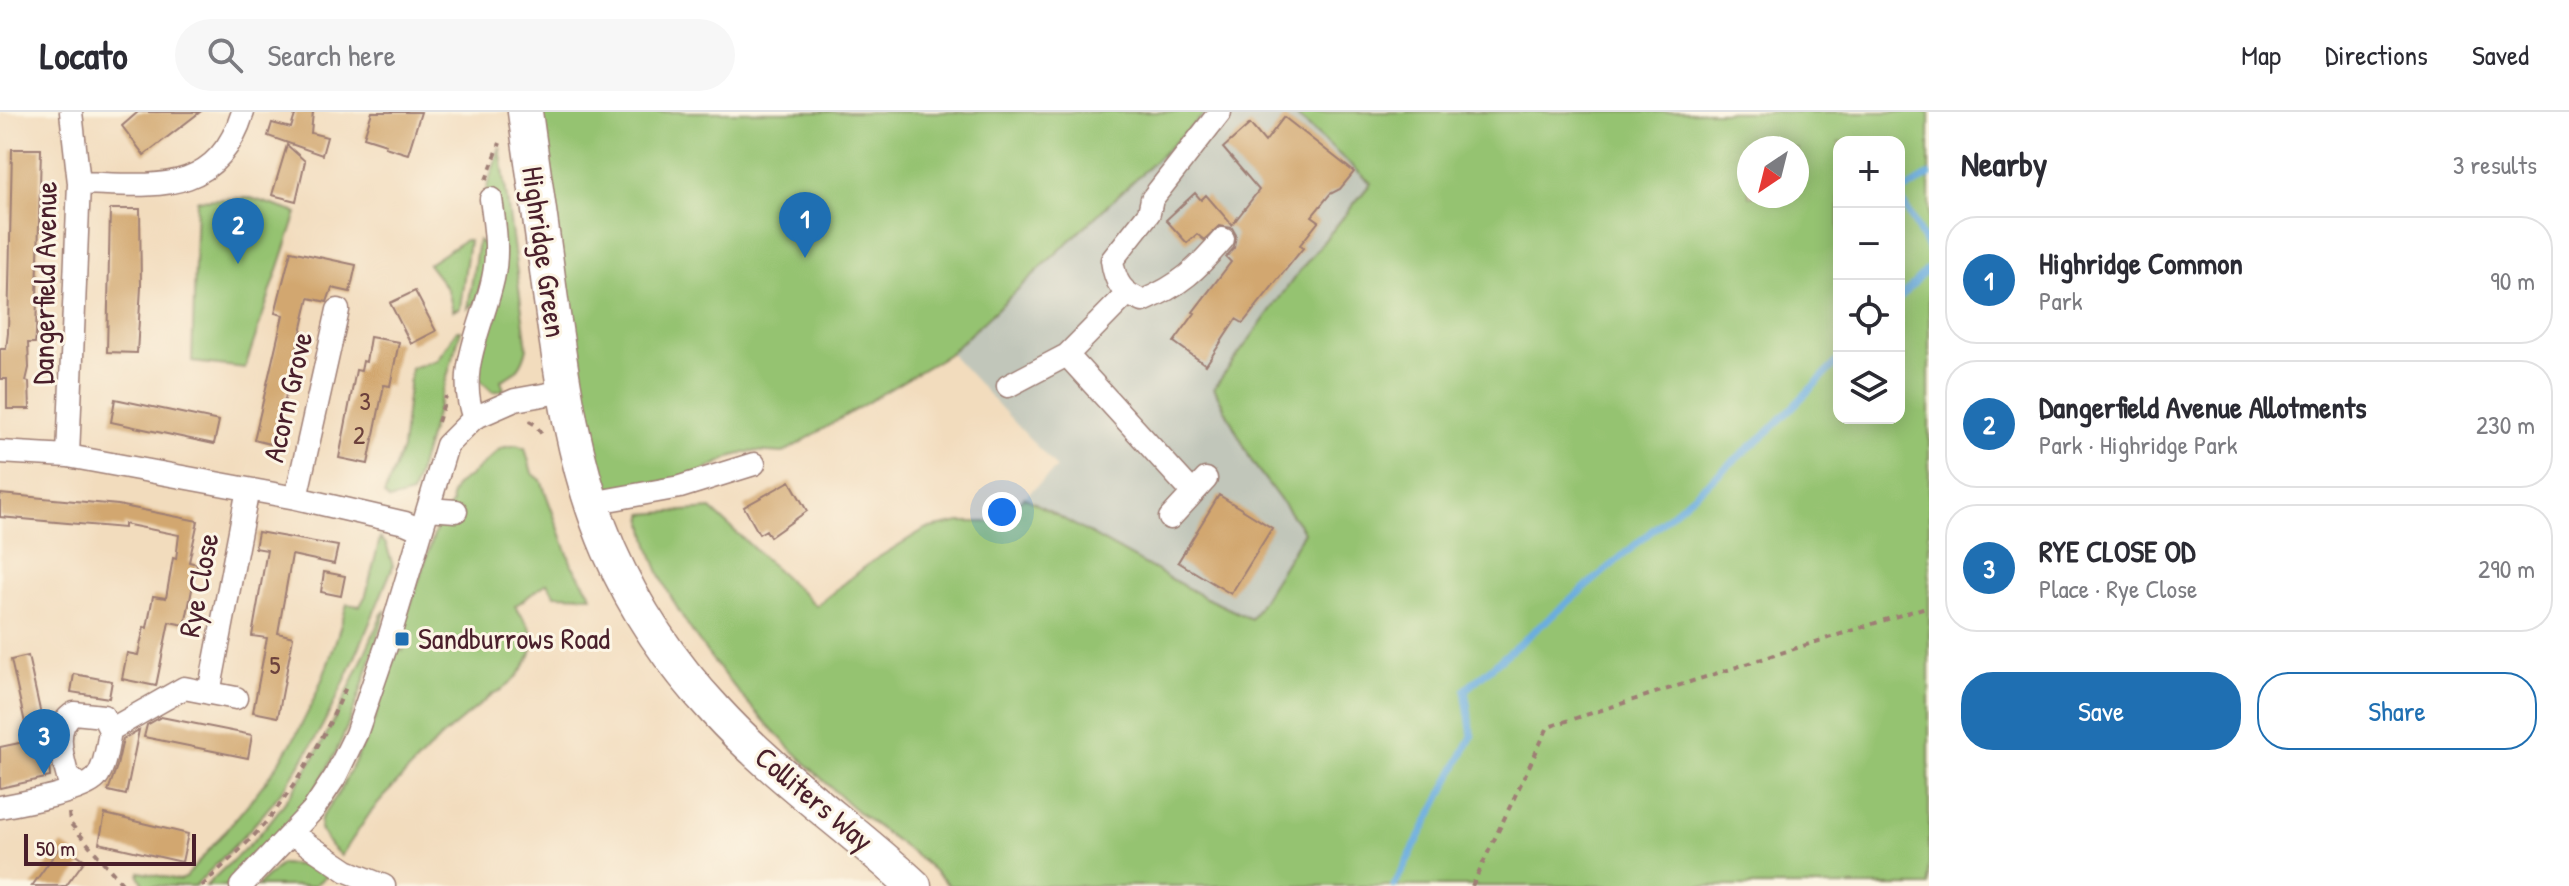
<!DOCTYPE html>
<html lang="en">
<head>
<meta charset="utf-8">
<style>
	:root { --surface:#fff; --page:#f7f7f7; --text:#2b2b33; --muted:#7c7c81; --line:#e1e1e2; --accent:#1f6fb2 }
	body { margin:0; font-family:"Patrick Hand",sans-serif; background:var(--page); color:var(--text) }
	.controls { position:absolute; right:24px; top:24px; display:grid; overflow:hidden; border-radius:16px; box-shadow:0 4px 20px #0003 }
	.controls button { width:72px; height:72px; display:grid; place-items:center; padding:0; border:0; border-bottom:2px solid var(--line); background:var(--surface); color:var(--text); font:40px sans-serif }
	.compass { position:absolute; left:1737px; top:24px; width:72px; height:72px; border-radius:50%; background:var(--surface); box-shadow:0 4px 20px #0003; rotate:215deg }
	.scale { position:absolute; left:24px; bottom:20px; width:172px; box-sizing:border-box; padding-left:8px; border:4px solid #4a1f2b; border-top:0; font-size:22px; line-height:28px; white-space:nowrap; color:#4a1f2b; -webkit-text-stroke:6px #fcf5e5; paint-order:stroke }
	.you { position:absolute; left:1002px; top:400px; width:28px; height:28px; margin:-20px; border:6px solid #fff; border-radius:50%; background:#1a73e8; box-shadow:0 0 0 12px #1a73e833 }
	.badge { display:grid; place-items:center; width:52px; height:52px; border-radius:50%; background:var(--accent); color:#fff; font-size:26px; font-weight:700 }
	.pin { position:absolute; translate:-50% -66px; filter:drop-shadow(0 2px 4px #0008) }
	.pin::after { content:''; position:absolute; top:42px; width:28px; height:24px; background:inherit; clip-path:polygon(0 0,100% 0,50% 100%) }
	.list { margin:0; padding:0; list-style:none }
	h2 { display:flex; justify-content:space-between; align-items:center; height:104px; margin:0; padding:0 32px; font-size:34px }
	h2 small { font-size:26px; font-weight:400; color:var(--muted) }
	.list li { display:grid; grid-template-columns:52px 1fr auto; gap:24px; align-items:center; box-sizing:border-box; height:128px; margin:0 16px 16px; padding:0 16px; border:2px solid var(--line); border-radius:32px }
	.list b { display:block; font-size:30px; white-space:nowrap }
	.list p { margin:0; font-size:26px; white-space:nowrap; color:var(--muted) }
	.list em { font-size:26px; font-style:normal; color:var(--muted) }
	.actions { display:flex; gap:16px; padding:24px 32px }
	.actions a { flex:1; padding:18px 0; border:2px solid var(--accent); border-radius:32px; text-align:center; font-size:28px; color:var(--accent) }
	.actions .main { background:var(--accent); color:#fff }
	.icon { flex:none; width:44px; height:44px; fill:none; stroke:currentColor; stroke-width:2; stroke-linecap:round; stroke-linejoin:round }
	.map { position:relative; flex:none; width:1929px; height:774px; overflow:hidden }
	header { display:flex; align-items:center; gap:48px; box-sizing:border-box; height:112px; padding:0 40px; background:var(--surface); border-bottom:2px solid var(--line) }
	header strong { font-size:38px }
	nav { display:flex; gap:44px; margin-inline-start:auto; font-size:28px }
	.search { width:560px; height:72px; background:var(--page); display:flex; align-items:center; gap:20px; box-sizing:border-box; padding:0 28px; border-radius:44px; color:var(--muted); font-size:30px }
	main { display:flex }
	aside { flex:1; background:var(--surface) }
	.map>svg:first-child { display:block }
	.industrial { fill:#c1c6ba }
	.green { fill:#95c371; stroke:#70714e; stroke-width:2; fill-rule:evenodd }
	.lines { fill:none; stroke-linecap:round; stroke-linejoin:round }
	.stream { stroke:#6baddf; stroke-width:7 }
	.building { fill:#d2a770 }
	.minor-casing { stroke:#9e7e74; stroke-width:25 }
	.highway-casing { stroke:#9e7e74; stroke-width:37 }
	.path { stroke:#9e7e74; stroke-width:4; stroke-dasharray:6 6; stroke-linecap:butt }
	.minor { stroke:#fff; stroke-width:22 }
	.highway { stroke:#fff; stroke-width:34 }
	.poi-dot { fill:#1f6fb2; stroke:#fcf5e5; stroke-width:3 }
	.labels { text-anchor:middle; stroke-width:6; stroke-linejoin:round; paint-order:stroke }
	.number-label { font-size:26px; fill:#6c413c }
	.street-label { font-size:30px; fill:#4a1f2b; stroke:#fcf5e5 }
	.poi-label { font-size:30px; fill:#4a1f2b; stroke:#fcf5e5; text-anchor:start }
</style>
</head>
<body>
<header>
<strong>Locato</strong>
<div class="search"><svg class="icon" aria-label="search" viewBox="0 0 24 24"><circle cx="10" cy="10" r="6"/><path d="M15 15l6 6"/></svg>Search here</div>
<nav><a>Map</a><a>Directions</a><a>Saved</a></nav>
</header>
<main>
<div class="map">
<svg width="1929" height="774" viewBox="0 0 1929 774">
	<rect width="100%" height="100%" fill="#fcf5e5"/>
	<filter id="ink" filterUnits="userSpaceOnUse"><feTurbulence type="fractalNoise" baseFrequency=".0125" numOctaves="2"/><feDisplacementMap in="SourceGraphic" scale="16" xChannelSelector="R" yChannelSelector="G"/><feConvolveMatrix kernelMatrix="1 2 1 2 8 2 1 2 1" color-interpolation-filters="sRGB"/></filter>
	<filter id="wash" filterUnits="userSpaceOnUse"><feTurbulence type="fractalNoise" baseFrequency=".006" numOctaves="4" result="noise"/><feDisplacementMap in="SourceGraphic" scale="32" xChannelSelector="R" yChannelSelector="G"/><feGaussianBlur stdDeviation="1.8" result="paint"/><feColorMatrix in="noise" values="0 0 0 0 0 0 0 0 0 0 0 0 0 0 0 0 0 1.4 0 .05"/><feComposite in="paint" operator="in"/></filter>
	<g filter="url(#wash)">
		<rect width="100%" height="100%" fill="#f2dcbd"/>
		<path class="industrial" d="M1207 0H1292L1371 71 1297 162 1252 350 1304 420 1251 507 1204 485 1024 385 1057 356 950 241Z"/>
		<path class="green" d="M539 0H1207L950 241 783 341 752 339 733 344 689 366 613 378 601 372 581 286Z
			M1292 0H1929V774H949C921 742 881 721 849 692 776 626 652 503 643 402L711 397 816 494 871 450 925 417 960 410H995L1024 385 1204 485 1251 507 1304 420 1252 350 1214 276 1297 162 1371 71ZM1839 30H1899V306H1839ZM1749 36H1797V84H1749Z
			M500 35 527 236C523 254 517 261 501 268L504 278 493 280 478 266V254L500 174 485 81Z
			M251 86 297 101 245 256 192 250 197 88Z
			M465 128H469L460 196 453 199 448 178 428 152Z
			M478 128 489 136 476 191 468 196Z
			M457 218H461L412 382 390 388 384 383 402 337 411 256 437 248Z
			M516 333 525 336 532 361 541 368 572 453 592 484 555 483 547 471 515 494C520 502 530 513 532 521 538 543 513 575 494 581L440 626 390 678 370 701 341 744 330 733 320 717 321 706 340 679 372 615 397 537 403 539 408 522 402 519 438 411 452 391 451 385 456 373 470 364 501 336Z
			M380 426 386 432 393 454C363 527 334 604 289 669 262 708 228 740 195 774H145L139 764 140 760 179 768 185 766C222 722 263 679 292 630 318 586 333 540 347 492L360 494 366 483Z
			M386 498C369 552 354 609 326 659 302 703 262 740 226 774H206C224 755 246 738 263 718 318 654 349 578 382 502Z
			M281 752 300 753 330 762 313 774H257Z"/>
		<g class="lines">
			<path class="stream" d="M1899 82 1929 63
				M1899 83 1929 138
				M1899 187 1929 156
				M1394 774 1472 624 1465 578 1770 318 1839 248"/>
		</g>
		<g id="blocks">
			<path class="building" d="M138 0H200L144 43 122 14Z
				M296 0H313L311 21 327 25 322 43 268 24 272 11 291 16Z
				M372 0H421L408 42 385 35 386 32 364 25Z
				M1284 5 1354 60 1340 77 1330 82 1312 104 1319 109 1300 133 1303 136 1243 211 1236 207 1206 253 1174 230 1195 201 1193 200 1231 150 1226 145 1234 136 1236 123 1232 116 1219 114 1204 128 1197 122 1187 131 1166 108 1195 81 1201 88 1206 83 1232 113 1259 78 1223 36 1250 12 1265 30Z
				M287 33 305 49 296 89 272 83Z
				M12 37H41L36 222 35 231H28L29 256 26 269 29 270 30 297H7V267H0V237H6L8 221Z
				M110 97H140L141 175 137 241 107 240Z
				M291 139 356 153 350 180 332 176 327 190 309 186 274 333 254 328 283 203 275 201Z
				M415 179 436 219 411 232 390 191Z
				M370 225 399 230 390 274 384 273 368 352 339 346 356 258 361 259 363 249 366 250Z
				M115 287 219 309 214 332 111 310Z
				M790 369 807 399 770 425 766 418 759 422 744 395Z
				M0 382 118 393 198 409 189 450 197 452 185 513 169 510 156 574 122 567 127 541 138 543 144 515 147 516 153 484 166 486 173 446 176 447 179 423 124 412V416L0 405Z
				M1219 383 1272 416 1231 482 1178 450Z
				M258 420 338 434 334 452 292 443 278 521 293 525 278 605 253 600 267 526 252 524 267 438 255 436Z
				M324 460 345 464 341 484 321 480Z
				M28 544 47 630 50 665 0 676V635L29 629 11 548Z
				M74 562 112 569 109 586 71 580Z
				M161 605 252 623 248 646 144 625 147 613Z
				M139 618 126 683 108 679 117 654 123 627Z
				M105 702 188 722 182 750 99 731Z
				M62 732 85 748 66 774H32Z"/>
		</g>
	</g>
	<g filter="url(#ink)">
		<use href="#blocks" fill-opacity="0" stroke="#9e7e74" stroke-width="2"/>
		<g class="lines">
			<g class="minor-casing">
				<path id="minor" d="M1220 0 1152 87 1149 101 1112 148C1115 171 1122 181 1143 189 1181 173 1196 158 1223 127
					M79 71C153 73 216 86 243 0
					M1067 243 1193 381
					M1008 274 1067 243 1127 182
					M474 306C455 260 483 213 493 167 499 140 495 114 491 87
					M0 340 68 344 296 386 405 411 421 418
					M68 344 79 71 71 0
					M296 386 338 198
					M591 391 680 375 754 352
					M428 397 456 399
					M1170 406 1206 367
					M209 581 248 377
					M81 673 68 666C63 646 52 614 74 601L103 604 110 618
					M0 695C21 691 83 680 96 666 105 656 108 631 110 618L184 576 236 586
					M292 722 347 759 384 774
					M241 774 313 698 335 665 356 622 390 523 447 333 474 306 515 288 565 279"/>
			</g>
			<g class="highway-casing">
				<path id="highway" d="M525 0C533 58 542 116 549 174 561 262 573 355 609 438 635 497 671 551 715 598 775 664 849 714 914 774"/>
			</g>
			<path class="path" d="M486 68 500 31
				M529 309 536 313 544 326
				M438 310 446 284
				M69 701 70 711 124 774
				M202 774C221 755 242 737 260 717 296 676 325 625 346 575
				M1472 774 1548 615 1929 494"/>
			<use href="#minor" class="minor"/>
			<use href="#highway" class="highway"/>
		</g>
	</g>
	<rect class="poi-dot" x="394" y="519" width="16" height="16" rx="4"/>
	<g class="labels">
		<g class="number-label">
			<text x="365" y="298">3</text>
			<text x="359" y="332">2</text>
			<text x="275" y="562">5</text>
		</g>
		<g class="street-label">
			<text transform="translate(544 140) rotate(82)" y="10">Highridge Green</text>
			<text transform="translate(45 171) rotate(-89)" y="10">Dangerfield Avenue</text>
			<text transform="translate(288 285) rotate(-77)" y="10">Acorn Grove</text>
			<text transform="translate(199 473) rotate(-79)" y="10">Rye Close</text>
			<text transform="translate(814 687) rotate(40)" y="10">Colliters Way</text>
		</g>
		<g class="poi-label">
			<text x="418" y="537">Sandburrows Road</text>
		</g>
	</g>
</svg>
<div class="controls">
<button>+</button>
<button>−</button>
<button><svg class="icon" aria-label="locate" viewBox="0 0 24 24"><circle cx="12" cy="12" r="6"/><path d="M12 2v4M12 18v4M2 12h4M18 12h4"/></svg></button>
<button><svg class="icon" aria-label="layers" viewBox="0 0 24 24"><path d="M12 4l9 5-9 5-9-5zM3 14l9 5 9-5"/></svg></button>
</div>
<svg class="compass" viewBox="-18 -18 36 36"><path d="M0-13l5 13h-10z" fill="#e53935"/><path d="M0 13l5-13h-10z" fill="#7c7c81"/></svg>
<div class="scale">50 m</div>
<div class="you"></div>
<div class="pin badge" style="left:805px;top:146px">1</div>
<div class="pin badge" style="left:238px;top:152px">2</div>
<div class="pin badge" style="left:44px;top:663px">3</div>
</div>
<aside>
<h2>Nearby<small>3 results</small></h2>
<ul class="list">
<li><span class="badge">1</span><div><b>Highridge Common</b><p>Park</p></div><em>90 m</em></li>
<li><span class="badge">2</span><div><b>Dangerfield Avenue Allotments</b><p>Park · Highridge Park</p></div><em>230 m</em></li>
<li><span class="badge">3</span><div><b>RYE CLOSE OD</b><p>Place · Rye Close</p></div><em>290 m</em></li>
</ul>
<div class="actions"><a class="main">Save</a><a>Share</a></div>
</aside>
</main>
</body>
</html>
